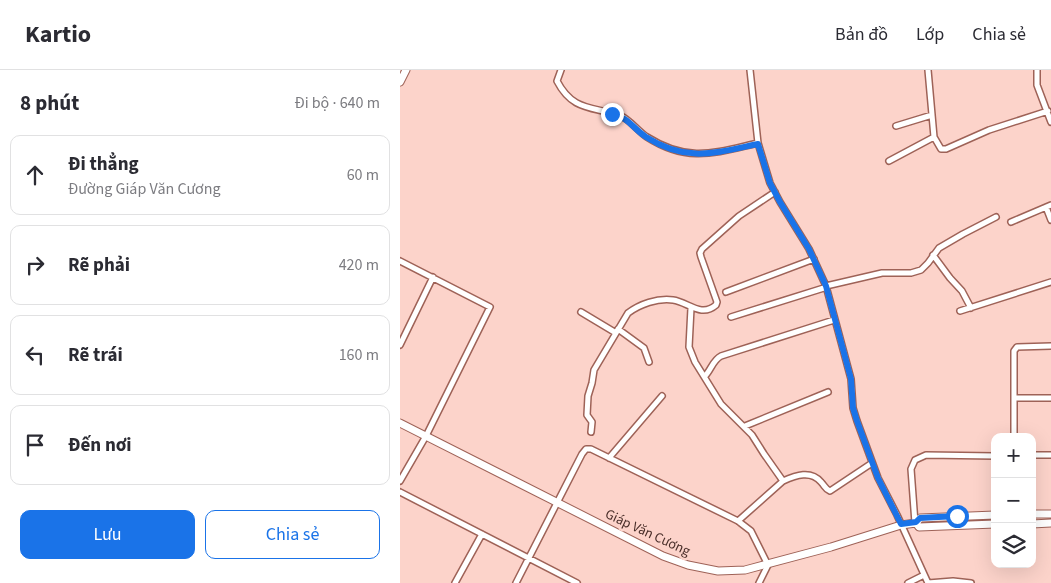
<!DOCTYPE html>
<html lang="vi">
<head>
<meta charset="utf-8">
<style>
	:root { --surface:#fff; --page:#f2f2f3; --text:#2b2b33; --muted:#7c7c81; --line:#e1e1e2; --accent:#1a73e8 }
	body { margin:0; font-family:"Source Sans 3",sans-serif; background:var(--page); color:var(--text) }
	.controls { position:absolute; right:15px; bottom:15px; display:grid; overflow:hidden; border-radius:10px; box-shadow:0 5px 20px #0002 }
	.controls button { width:45px; height:45px; display:grid; place-items:center; padding:0; border:0; border-bottom:1px solid var(--line); background:var(--surface); color:var(--text); font:25px sans-serif }
	.stop { position:absolute; width:15px; height:15px; margin:-11px; border:4px solid #1a73e8; border-radius:50%; background:#fff }
	.stop.end { background:#1a73e8; border-color:#fff; box-shadow:0 1px 5px #0008 }
	.list { margin:0; padding:0; list-style:none }
	h2 { display:flex; justify-content:space-between; align-items:center; height:65px; margin:0; padding:0 20px; font-size:21px }
	h2 small { font-size:16px; font-weight:400; color:var(--muted) }
	.list li { display:grid; grid-template-columns:32px 1fr auto; gap:15px; align-items:center; box-sizing:border-box; height:80px; margin:0 10px 10px; padding:0 10px; border:1px solid var(--line); border-radius:10px }
	.list b { display:block; font-size:19px; white-space:nowrap }
	.list p { margin:0; font-size:16px; white-space:nowrap; color:var(--muted) }
	.list em { font-size:16px; font-style:normal; color:var(--muted) }
	.actions { display:flex; gap:10px; padding:15px 20px }
	.actions a { flex:1; padding:11px 0; border:1px solid var(--accent); border-radius:10px; text-align:center; font-size:18px; color:var(--accent) }
	.actions .main { background:var(--accent); color:#fff }
	.icon { flex:none; width:28px; height:28px; fill:none; stroke:currentColor; stroke-width:2; stroke-linecap:round; stroke-linejoin:round }
	.map { position:relative; flex:none; width:651px; height:513px; overflow:hidden }
	header { display:flex; align-items:center; gap:30px; box-sizing:border-box; height:70px; padding:0 25px; background:var(--surface); border-bottom:1px solid var(--line) }
	header strong { font-size:24px }
	nav { display:flex; gap:28px; margin-inline-start:auto; font-size:18px }
	main { display:flex }
	aside { flex:1; background:var(--surface) }
	.map>svg:first-child { display:block }
	.lines { fill:none; stroke-linecap:round; stroke-linejoin:round }
	.minor-casing { stroke:#9e6257; stroke-width:8 }
	.tertiary-casing { stroke:#9e6257; stroke-width:9 }
	.minor { stroke:#fff; stroke-width:5 }
	.tertiary { stroke:#fff; stroke-width:7 }
	.route { stroke:#1a73e8; stroke-width:6 }
	.labels { text-anchor:middle; stroke-width:5; stroke-linejoin:round; paint-order:stroke }
	.street-label { font-size:14px; fill:#482d28; stroke:#fcd3ca }
</style>
</head>
<body>
<header>
<strong>Kartio</strong>
<nav><a>Bản đồ</a><a>Lớp</a><a>Chia sẻ</a></nav>
</header>
<main>
<aside>
<h2>8 phút<small>Đi bộ · 640 m</small></h2>
<ul class="list">
<li><svg class="icon" aria-label="ahead" viewBox="0 0 24 24"><path d="M12 20V5M6 11l6-6 6 6"/></svg><div><b>Đi thẳng</b><p>Đường Giáp Văn Cương</p></div><em>60 m</em></li>
<li><svg class="icon" aria-label="right" viewBox="0 0 24 24"><path d="M7 20v-9h11M14 6l5 5-5 5"/></svg><div><b>Rẽ phải</b></div><em>420 m</em></li>
<li><svg class="icon" aria-label="left" viewBox="0 0 24 24"><path d="M17 20v-9H6M10 6l-5 5 5 5"/></svg><div><b>Rẽ trái</b></div><em>160 m</em></li>
<li><svg class="icon" aria-label="arrive" viewBox="0 0 24 24"><path d="M6 21V4h12l-3 4 3 4H6"/></svg><div><b>Đến nơi</b></div></li>
</ul>
<div class="actions"><a class="main">Lưu</a><a>Chia sẻ</a></div>
</aside>
<div class="map">
<svg width="651" height="513" viewBox="0 0 651 513">
	<rect width="100%" height="100%" fill="#fcd3ca"/>
	<g class="lines">
		<g class="minor-casing">
			<path id="minor" d="M161 0 157 11C173 42 193 36 221 46 229 49 239 62 247 67 288 93 314 83 358 73
				M350 0 358 73 370 113 380 132 409 179 426 216 451 309 453 338 457 351 478 408 497 445 528 513
				M528 0 534 67 541 79H546L589 60 648 41
				M637 0V15L651 52
				M496 56 532 45
				M489 91 534 67
				M646 137 651 150
				M611 152 651 135
				M533 185 550 208 562 221 571 238
				M0 191 90 237 26 366 0 411
				M426 216 482 203H511L521 200 528 193 539 178 563 164 596 147
				M326 222 414 189
				M291 238 289 277 295 292 321 334 352 365 364 384 383 411
				M560 241 651 212
				M181 242 216 263
				M331 247 427 217
				M218 259 244 278 249 292
				M0 275 33 207
				M305 306C311 300 313 290 321 286L434 250
				M615 328H651
				M345 356 428 322
				M191 362 192 352 187 345 188 326 192 313 194 300 228 243C240 234 257 228 273 230 288 232 301 248 316 235L317 232 301 187 300 183 302 179 339 146 375 122
				M614 367V281L617 277 651 276
				M632 385H651
				M209 388 262 326
				M0 422 177 513
				M338 451 383 411C396 405 411 400 421 412 425 416 425 419 430 421L472 393
				M515 453 511 399 515 390 526 385 595 386
				M55 513 82 464
				M116 513 182 384 186 379H191L338 451 351 461 368 495 359 513
				M508 513 524 505
				M528 513 553 511 571 513"/>
		</g>
		<g class="tertiary-casing">
			<path id="tertiary" d="M0 12 6 0
				M0 353 263 486 288 495 318 501 345 500 431 477 501 455 516 453 520 448 595 445
				M632 444H651
				M516 453 519 457 595 454
				M632 454 651 453"/>
		</g>
		<use href="#minor" class="minor"/>
		<use href="#tertiary" class="tertiary"/>
	</g>
	<g class="lines">
		<path class="route" d="M212 44C230 48 231 57 246 67 287 93 315 83 358 74L370 113 380 132 409 179 426 216 451 309 453 338 457 351 478 408 501 454 516 452 520 448 557 446"/>
	</g>
	<g class="labels">
		<g class="street-label">
			<text transform="translate(248 462) rotate(25)" y="5">Giáp Văn Cương</text>
		</g>
	</g>
</svg>
<div class="controls">
<button>+</button>
<button>−</button>
<button><svg class="icon" aria-label="layers" viewBox="0 0 24 24"><path d="M12 4l9 5-9 5-9-5zM3 14l9 5 9-5"/></svg></button>
</div>
<div class="stop" style="left:557px;top:446px"></div>
<div class="stop end" style="left:212px;top:44px"></div>
</div>
</main>
</body>
</html>
